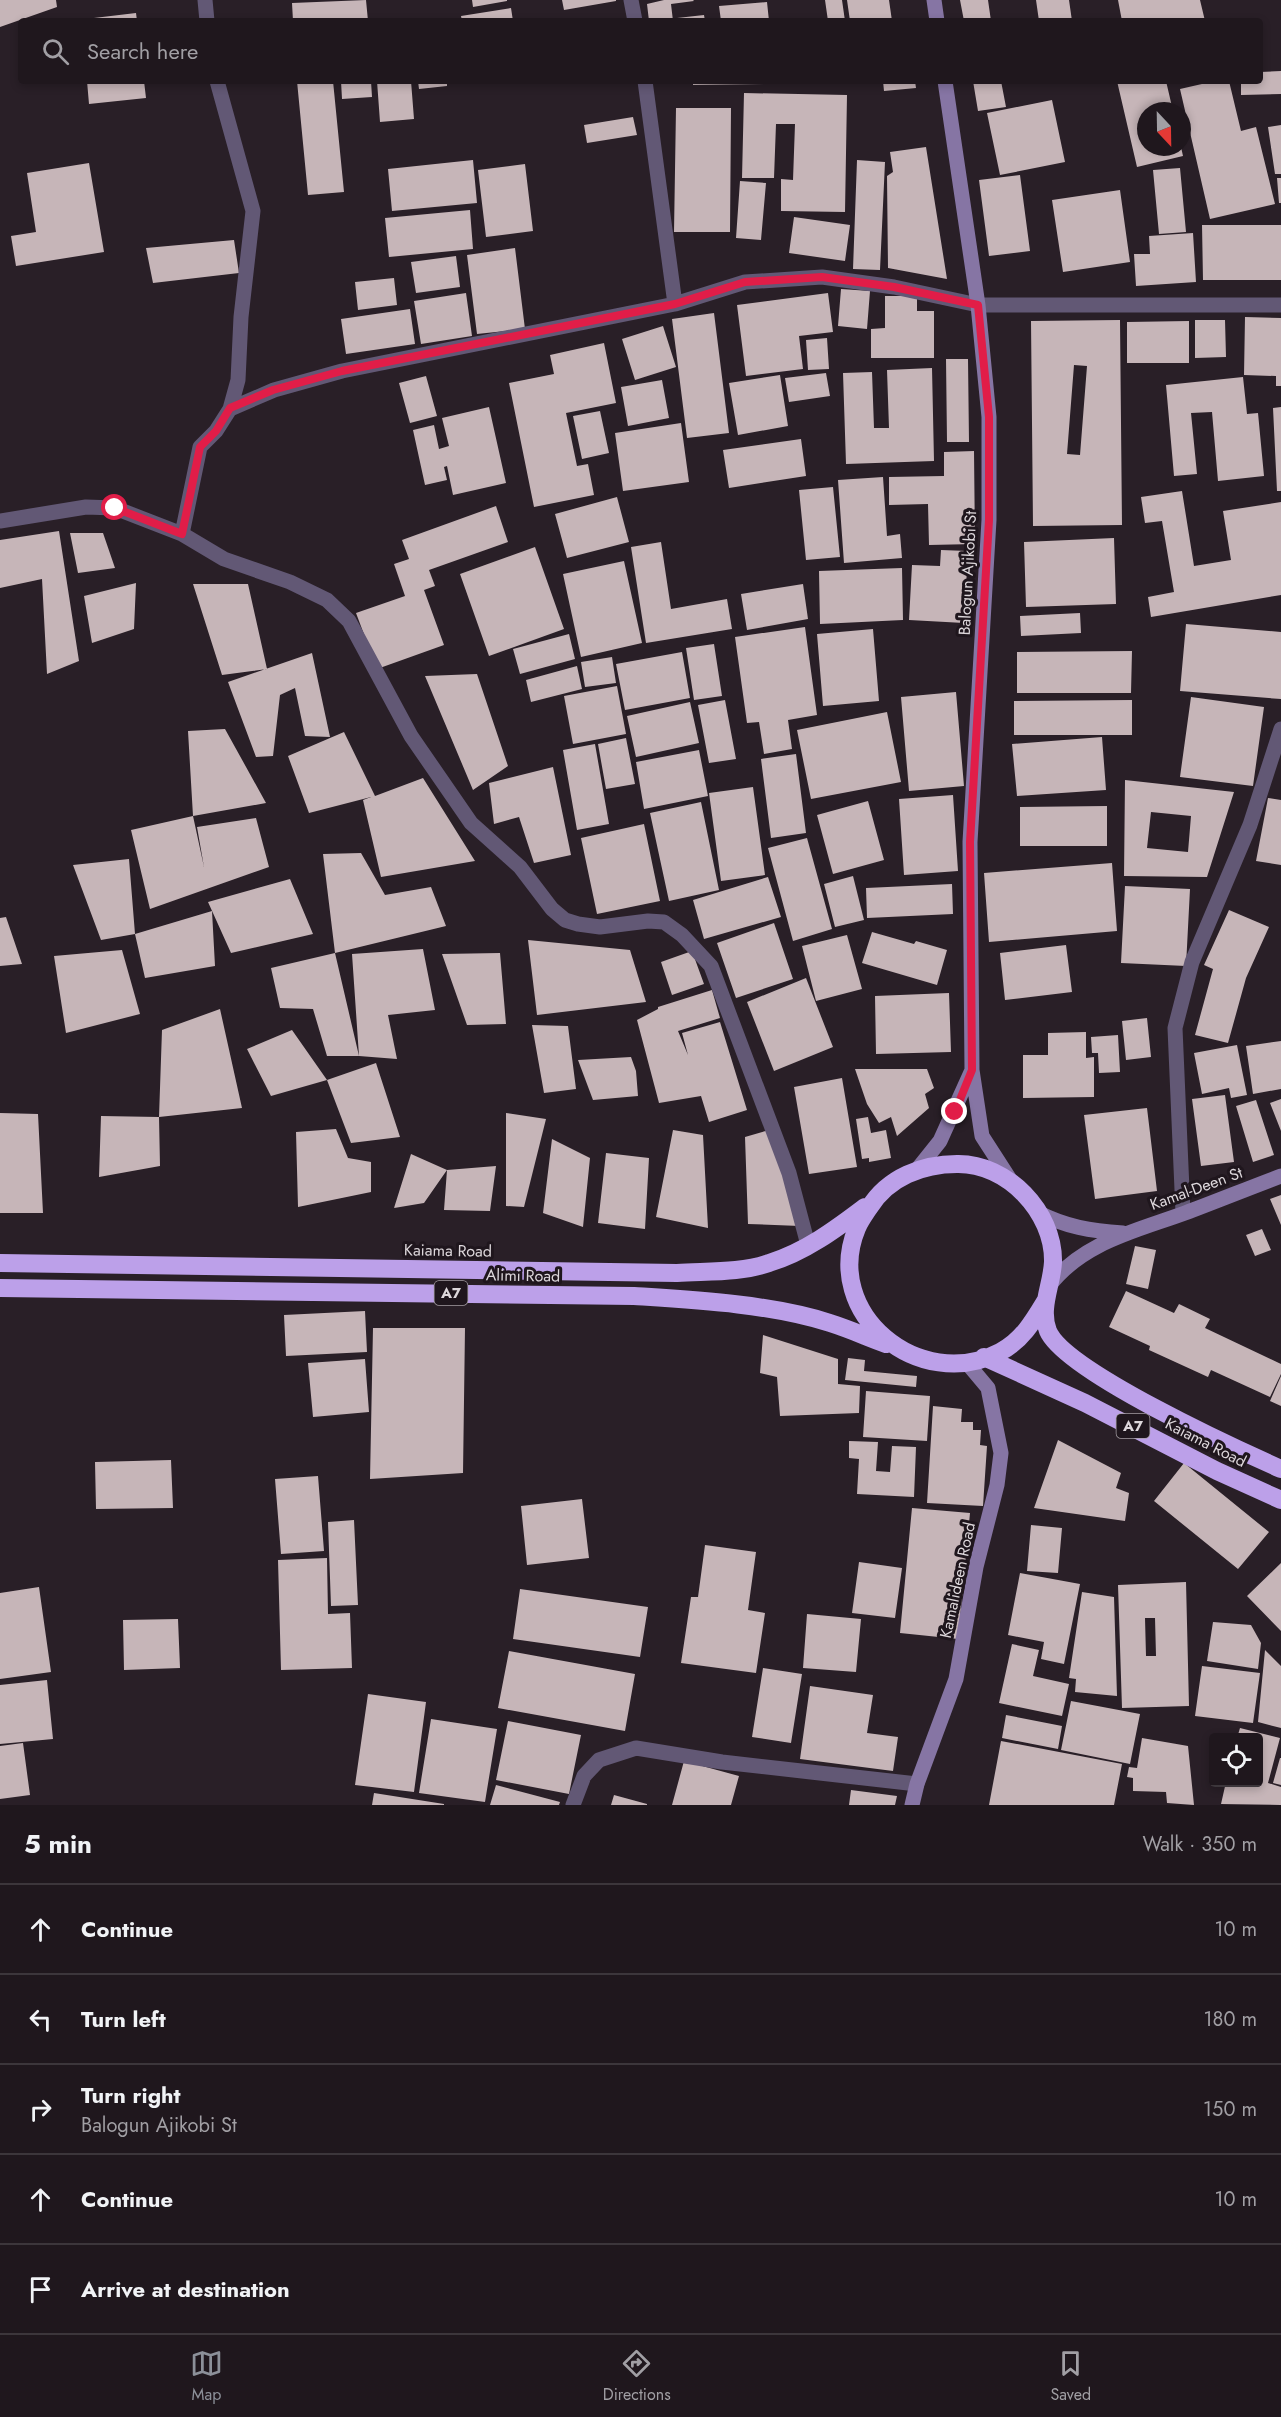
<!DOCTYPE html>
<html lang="en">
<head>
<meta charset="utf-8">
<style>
	:root { --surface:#1f171d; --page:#2c242a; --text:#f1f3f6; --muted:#a19fa4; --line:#3c363b; --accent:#8c9099 }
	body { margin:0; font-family:Jost,sans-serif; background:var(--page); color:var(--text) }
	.controls { position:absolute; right:18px; bottom:18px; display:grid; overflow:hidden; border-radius:6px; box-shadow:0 3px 9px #0003 }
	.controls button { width:54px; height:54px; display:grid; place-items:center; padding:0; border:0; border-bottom:2px solid var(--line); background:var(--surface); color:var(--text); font:30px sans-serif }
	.compass { position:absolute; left:1137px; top:102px; width:54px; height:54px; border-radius:50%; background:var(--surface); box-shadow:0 3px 9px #0003; rotate:158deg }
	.stop { position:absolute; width:18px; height:18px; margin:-14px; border:4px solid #e11d48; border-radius:50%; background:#fff }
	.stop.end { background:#e11d48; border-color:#fff; box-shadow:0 2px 6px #0008 }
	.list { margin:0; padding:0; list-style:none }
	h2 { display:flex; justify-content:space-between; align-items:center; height:78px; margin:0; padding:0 24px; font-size:26px }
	h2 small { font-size:20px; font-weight:400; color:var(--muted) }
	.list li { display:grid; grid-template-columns:39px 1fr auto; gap:18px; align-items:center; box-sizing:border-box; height:90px; padding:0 24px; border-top:2px solid var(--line) }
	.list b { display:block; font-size:22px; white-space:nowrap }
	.list p { margin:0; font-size:20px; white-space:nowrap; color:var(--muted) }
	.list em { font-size:20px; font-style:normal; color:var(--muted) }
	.icon { flex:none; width:33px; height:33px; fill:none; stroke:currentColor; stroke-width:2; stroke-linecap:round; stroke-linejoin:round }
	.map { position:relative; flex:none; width:1281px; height:1805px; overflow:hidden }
	.search { position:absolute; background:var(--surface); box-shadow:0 3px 9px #0003; left:18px; right:18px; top:18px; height:66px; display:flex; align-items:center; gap:15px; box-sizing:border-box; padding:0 21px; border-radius:6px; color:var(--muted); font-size:22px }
	.sheet { height:528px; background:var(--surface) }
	nav { display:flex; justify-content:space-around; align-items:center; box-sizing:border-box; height:84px; border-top:2px solid var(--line); background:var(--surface); font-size:16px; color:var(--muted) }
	nav a { display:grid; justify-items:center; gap:3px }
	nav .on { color:var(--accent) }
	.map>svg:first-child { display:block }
	.building { fill:#c6b5b8; fill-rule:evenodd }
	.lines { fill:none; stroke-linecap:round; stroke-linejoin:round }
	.street { stroke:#625875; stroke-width:15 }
	.secondary { stroke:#8675a4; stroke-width:15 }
	.highway { stroke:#bca0e9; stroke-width:18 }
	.route { stroke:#e11d48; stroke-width:8 }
	.labels { text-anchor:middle; stroke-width:6; stroke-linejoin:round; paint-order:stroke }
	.shield { fill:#1f161d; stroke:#a49da2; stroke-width:1.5 }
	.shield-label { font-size:15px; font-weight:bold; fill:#ddd7db }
	.street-label { font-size:16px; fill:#ddd7db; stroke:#1f161d }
</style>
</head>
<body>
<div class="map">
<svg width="1281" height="1805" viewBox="0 0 1281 1805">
	<rect width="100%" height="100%" fill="#291f27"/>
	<path class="building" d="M0 0H56L57 7 0 27Z
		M366 0 368 21H293L292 3Z
		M472 0H507V1L473 7Z
		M562 0H616V1L564 10Z
		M664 0H693L694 1 671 4 673 21H649L647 4Z
		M825 0H842L845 21H828Z
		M847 0H889L892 21H850Z
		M960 0H988L991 21H964Z
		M1036 0H1069L1072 21H1039Z
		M1118 0H1200L1205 21H1122Z
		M767 2 769 21H721L719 6Z
		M511 8 513 21H462L461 16Z
		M136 13 137 21H77V20Z
		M704 15 705 21H677V18Z
		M1281 71V94L1241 95V81H1260V72Z
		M87 81H144L146 98 89 104Z
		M297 81H333L344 192 308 195Z
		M341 81H371L372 97 342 99Z
		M377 81H411L414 119 380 122Z
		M418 81H447V86L419 89Z
		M693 81H827V83L693 85Z
		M883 81H915L916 88 884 91Z
		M973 81H1001L1006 107 978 111Z
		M1117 81H1166L1173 111H1146V147H1181L1183 156 1137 167Z
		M1215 81H1229L1241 131 1256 127 1275 204 1210 219 1180 89Z
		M744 93 847 95 845 212 781 211V179L793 180 795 124H776L774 178H742Z
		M1052 100 1065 162 1000 175 987 113Z
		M676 108H731L730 232H674Z
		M633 117 637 135 587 143 584 125Z
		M1281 125V174H1275L1268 127Z
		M926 147 947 279 888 268 887 176 893 172 890 152Z
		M473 160 477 203 392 211 388 169Z
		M857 160 885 162 880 270 853 269Z
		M89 163 104 252 16 266 11 236 36 232 27 173Z
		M525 164 533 231 486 237 478 170Z
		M1180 168 1186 232 1159 234 1153 170Z
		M1020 175 1030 251 989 256 979 180Z
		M1277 178H1281V203H1279Z
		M740 181 766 183 761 240 736 238Z
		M1120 190 1130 262 1063 272 1052 200Z
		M470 210 473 249 389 257 385 218Z
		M794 217 850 225 845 261 789 253Z
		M1202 225H1281V280H1203Z
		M1193 233 1196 282 1136 286 1134 254H1150L1149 236Z
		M234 240 239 273 153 283 146 248Z
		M515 248 525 329 477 334 467 255Z
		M456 256 460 287 416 293 411 262Z
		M394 278 397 305 358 310 355 282Z
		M841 289 870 291 867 329 838 326Z
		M466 293 472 336 421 344 414 301Z
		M828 293 833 332 799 336 803 369 746 376 737 305Z
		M885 296H917V311H934V358H871V329L885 328Z
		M410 309 415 344 346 354 341 319Z
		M714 313 729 433 687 438 672 319Z
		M1245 317 1281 318V386H1276V376L1244 375Z
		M1120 320 1122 525 1033 526 1031 321ZM1074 365 1087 366 1080 455 1067 454Z
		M1195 320H1225L1226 357 1195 358Z
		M1189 321V363H1127V322Z
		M663 326 676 367 635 380 622 339Z
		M827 338 829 369 808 370 806 340Z
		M604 343 616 403 566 413 577 466 588 464 594 495 534 507 509 383 554 374 550 355Z
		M946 359H968L969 442H947Z
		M932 368 934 461 846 464 843 373 872 372 874 428H889L887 370Z
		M826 373 830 396 789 402 785 378Z
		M780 375 788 426 738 435 729 383Z
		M426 376 437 416 410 423 399 383Z
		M1243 377 1247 414 1258 413 1264 476 1218 481 1212 412 1191 413 1197 474 1174 476 1166 385Z
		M662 380 669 418 628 426 621 387Z
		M489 407 506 483 453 495 447 466 444 467 447 480 425 485 413 430 434 425 439 449 449 446 442 418Z
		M1281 407V491H1277L1273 408Z
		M600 411 609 453 582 459 573 416Z
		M681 423 689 482 623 491 615 433Z
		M801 439 806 476 729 488 723 450Z
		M974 451 975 544 929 545 928 504 889 505V477L944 476V452Z
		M883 477 887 536 900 534 902 558 844 563 838 480Z
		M833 487 840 557 806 560 799 490Z
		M1182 491 1194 566 1231 560 1223 511 1281 502V595L1151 617 1148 597 1174 592 1162 521 1145 523 1141 497Z
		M617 497 629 542 567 558 555 514Z
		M496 506 508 542 429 570 435 586 424 590 444 645 377 669 356 613 405 596 394 564 409 559 402 540Z
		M59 531 79 661 47 674 42 579 0 588V540Z
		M70 533H103L115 568 78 573Z
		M1114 538 1116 604 1026 607 1024 542Z
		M661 542 671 609 727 599 732 629 646 643 631 547Z
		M535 547 564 629 489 656 460 574Z
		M941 550 968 551 964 623 909 620 912 565 940 566Z
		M624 561 642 643 581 657 563 574Z
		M902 568 903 620 820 624 819 571Z
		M136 583 134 629 92 643 84 596Z
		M193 584H248L267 669 222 675Z
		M803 584 808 619 747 630 741 594Z
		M1080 613 1081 633 1021 636 1020 616Z
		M1186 624 1281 632V699L1180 691Z
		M805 627 817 715 788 720 792 749 764 754 759 722 747 723 735 637Z
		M873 629 879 701 823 706 817 634Z
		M569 634 575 659 520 674 513 649Z
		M714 644 722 696 694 700 686 648Z
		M1132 651 1131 693H1017V652Z
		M682 652 690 698 625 710 616 664Z
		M312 653 330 737 305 736 295 688 280 695 273 756 256 757 228 682Z
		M612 657 616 683 585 687 581 662Z
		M577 666 582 689 531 702 526 680Z
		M477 674 508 766 473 790 425 676Z
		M617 686 626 734 573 744 564 696Z
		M956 692 964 786 909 791 901 697Z
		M1191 697 1264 707 1253 786 1180 777Z
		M725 700 736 759 709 763 698 705Z
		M1132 700V735H1014V701Z
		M690 702 699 743 636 757 627 716Z
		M887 712 901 782 811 799 797 730Z
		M225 729 266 803 193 816 188 731Z
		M344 732 375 796 423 778 475 861 381 877 363 800 371 797 309 813 288 756Z
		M1102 737 1106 790 1017 796 1012 744Z
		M626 738 635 784 606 789 598 744Z
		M595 744 609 824 577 830 563 750Z
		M699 750 708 796 644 809 636 762Z
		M796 754 806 833 771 838 761 759Z
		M553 767 571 855 534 863 519 817 494 824 489 783Z
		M1125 780 1234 792 1207 877 1124 876ZM1151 812 1191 816 1188 852 1147 848Z
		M753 787 765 875 721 881 709 793Z
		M953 795 958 871 904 875 899 799Z
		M1268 798 1281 800V865L1256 861Z
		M868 801 884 860 833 874 817 815Z
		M701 802 719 890 669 901 650 813Z
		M1107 806V846H1020V807Z
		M193 816 204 867 197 827 256 818 269 867 150 909 131 830Z
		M644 824 660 901 597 914 581 838Z
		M807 838 832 929 793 941 768 848Z
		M361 853 385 895 431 887 446 926 335 953 323 854Z
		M129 859 135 934 101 940 73 865Z
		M1112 863 1117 931 989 942 984 873Z
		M853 876 864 920 835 927 824 884Z
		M768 877 781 917 704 939 693 900Z
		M290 879 313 934 231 953 208 902Z
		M952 884 953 914 867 918 866 888Z
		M1125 886 1190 889 1186 966 1121 963Z
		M1229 910 1269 927 1246 978 1228 1043 1195 1035 1213 969 1204 965Z
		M212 911 215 966 145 978 135 934Z
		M6 917 22 964 0 966V918Z
		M774 923 793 979 736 998 717 943Z
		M872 932 914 944 916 941 947 950 937 985 862 963Z
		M847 935 862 989 816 1001 802 946Z
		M528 940 630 950 646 1002 537 1015Z
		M1066 945 1072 992 1005 1000 1000 953Z
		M423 949 435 1010 388 1015 397 1059 359 1056 352 954Z
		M122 950 140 1014 66 1033 54 956Z
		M692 951 704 984 672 995 661 962Z
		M335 953 359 1056H327L313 1009 280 1008 271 968Z
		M500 953 506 1024 467 1025 442 954Z
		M806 978 833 1047 774 1071 747 1002Z
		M712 990 720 1018 678 1031 688 1055 682 1033 720 1022 747 1110 709 1122 701 1096 659 1103 637 1020 658 1009V1007Z
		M949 993 951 1052 876 1054 875 996Z
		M220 1009 242 1108 159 1117 162 1030Z
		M1147 1018 1151 1057 1126 1060 1122 1021Z
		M532 1025 568 1026 576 1089 544 1093Z
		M292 1030 327 1080 376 1063 400 1137 351 1143 327 1080 271 1096 247 1049Z
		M1086 1032V1058L1094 1057V1097L1023 1098V1055H1048V1033Z
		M1118 1035 1120 1072 1099 1073 1098 1053H1092L1091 1037Z
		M1281 1041V1089L1253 1094 1246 1046Z
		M1237 1045 1247 1095 1231 1098 1229 1088 1202 1094 1194 1053Z
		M631 1057 636 1071 638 1096 593 1100 578 1060Z
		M855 1069H927L934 1088 925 1094 929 1108 897 1136 891 1117 879 1123 867 1104Z
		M842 1078 857 1167 809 1174 794 1087Z
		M1225 1095 1234 1162 1201 1166 1192 1099Z
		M1281 1099V1131L1270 1103Z
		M1256 1100 1274 1155 1253 1162 1236 1106Z
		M1147 1108 1157 1191 1095 1199 1084 1115Z
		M0 1113 38 1114 43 1213H0Z
		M506 1113 546 1119 524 1207 506 1206Z
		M101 1116 159 1117 160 1166 99 1177Z
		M868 1117 871 1133 886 1130 891 1158 869 1162V1158L862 1159 856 1119Z
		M336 1129 348 1158 371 1162V1192L298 1207 296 1132Z
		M673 1130 703 1135 708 1228 656 1217Z
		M769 1130 800 1226 748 1224 745 1137Z
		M552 1139 590 1158 583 1227 543 1213Z
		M606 1153 649 1158 645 1229 598 1223Z
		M411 1154 447 1170 424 1203 394 1208Z
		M496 1166 490 1211 444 1210 447 1170Z
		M1281 1195V1225L1270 1199Z
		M1262 1229 1271 1250 1255 1256 1246 1235Z
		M1135 1246 1156 1250 1148 1289 1126 1284Z
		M1126 1291 1174 1313 1179 1304 1210 1319 1205 1328 1281 1364V1374L1270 1397 1211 1370 1208 1377 1149 1350 1150 1346 1109 1327Z
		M365 1311 367 1352 286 1356 284 1315Z
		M373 1328H465L463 1473 370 1479Z
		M763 1335 838 1359V1384L860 1386 859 1413 780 1416 777 1377 760 1373Z
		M848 1358 865 1360 864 1371 917 1376 916 1387 845 1380Z
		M365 1359 369 1412 313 1417 308 1363Z
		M1281 1376V1406L1270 1401Z
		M866 1391 930 1396 927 1441 863 1437Z
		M933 1406 962 1409 961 1422H973V1430H981L980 1445 987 1446 983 1506 927 1503Z
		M1058 1440 1121 1473 1116 1488 1129 1493 1125 1521 1034 1508Z
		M849 1441 878 1442 876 1471 890 1472 892 1446 916 1447 914 1497 857 1494 859 1459 849 1458Z
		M171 1460 173 1508 96 1509 95 1462Z
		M1184 1463 1269 1532 1238 1569 1154 1501Z
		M318 1476 324 1551 281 1554 275 1479Z
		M582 1499 589 1558 527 1565 521 1506Z
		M912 1508 970 1513 958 1639 900 1633Z
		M354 1520 358 1605 331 1606 328 1522Z
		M1031 1525 1062 1528 1058 1573 1027 1571Z
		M705 1545 756 1552 748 1610 765 1613 756 1673 681 1663 691 1597H698Z
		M327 1558 328 1614 350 1613 352 1668 281 1670 278 1560Z
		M859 1562 902 1568 895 1618 852 1613Z
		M1281 1563V1631L1247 1596Z
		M1020 1573 1080 1584 1064 1664 1041 1659 1044 1642 1008 1635Z
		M1186 1582 1189 1706 1122 1708 1118 1585ZM1145 1618H1155L1156 1656H1146Z
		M39 1587 51 1672 0 1679V1593Z
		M520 1589 648 1607 640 1657 513 1639Z
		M1082 1592 1114 1597 1117 1696 1075 1692 1076 1679 1069 1678Z
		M807 1614 861 1619 856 1672 803 1668Z
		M178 1619 180 1668 124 1670 123 1620Z
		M1213 1622 1251 1625 1261 1643 1258 1669 1207 1661Z
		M1012 1644 1039 1650 1033 1676 1069 1684 1062 1716 999 1703Z
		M1265 1650 1281 1666V1728L1258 1722Z
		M509 1651 635 1674 625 1731 498 1708Z
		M1202 1666 1260 1673 1253 1723 1195 1716Z
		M763 1668 802 1674 791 1743 752 1737Z
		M47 1680 53 1739 0 1744V1685Z
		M810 1686 873 1695 867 1733 898 1737 893 1771 800 1759Z
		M368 1694 426 1702 414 1792 355 1785Z
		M1071 1701 1140 1714 1130 1764 1061 1750Z
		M1006 1715 1062 1726 1058 1749 1002 1738Z
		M431 1719 497 1729 485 1802 419 1793Z
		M508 1721 581 1735 569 1794 496 1780Z
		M1240 1728 1280 1738 1268 1783 1281 1787V1805L1221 1804 1226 1782H1258V1738H1237Z
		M1142 1738 1188 1746 1194 1805 1167 1803 1166 1792 1133 1791V1778L1127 1777 1129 1767 1137 1768Z
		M1001 1741 1122 1764 1114 1805H989Z
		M23 1743 30 1795 0 1799V1746Z
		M1280 1758H1281V1785L1273 1783Z
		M684 1761 739 1776 731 1805H672Z
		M496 1785 560 1802 559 1805H490Z
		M851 1790 897 1796 895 1805H849Z
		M374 1793 444 1804V1805H372Z
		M614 1795 647 1804V1805H611Z"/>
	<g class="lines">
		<path class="street" d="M205 0 207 21
			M631 0 635 21
			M645 81 675 304
			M230 409 274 390 342 371 675 304 745 282 822 277 894 287 978 305H1281
			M0 521 86 507 115 508 182 534 224 559 290 582 327 600 349 621 411 736 471 823 520 867 552 909 565 920 578 924 600 927 648 921 664 922 682 935 711 966 789 1173 808 1245
			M182 534 200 447 216 431 230 409 238 380 241 317 253 211 217 81
			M1183 1213 1175 1028 1192 962 1250 825 1281 729
			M573 1805 584 1776 599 1760 636 1748 722 1762 917 1784"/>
		<path class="secondary" d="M934 0 937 21
			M945 81 978 305 989 417V520L970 842 972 1070 982 1136 1011 1181
			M916 1171 940 1141 972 1070
			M1037 1212C1066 1227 1091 1231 1123 1233
			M1049 1286C1083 1242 1136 1231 1185 1213 1217 1201 1249 1188 1281 1176
			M912 1805 917 1784 956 1679 976 1567 997 1485 1001 1453 988 1388 967 1363"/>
		<path class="highway" d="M0 1263 677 1273C707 1271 741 1273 769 1263 805 1252 836 1229 865 1207
			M0 1288 634 1296C696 1300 771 1304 830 1323 849 1329 867 1337 886 1344
			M1046 1300C1034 1320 1022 1341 1000 1352 920 1394 821 1314 857 1228 860 1221 865 1214 869 1208 888 1177 923 1164 957 1164 1007 1163 1054 1212 1053 1262 1052 1285 1039 1308 1048 1331 1065 1371 1236 1449 1281 1469
			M984 1357 1085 1403 1217 1471 1281 1500"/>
	</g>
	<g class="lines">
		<path class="route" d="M115 508 182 534 200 447 216 431 230 408 273 390 342 371 675 304 745 282 822 277 894 287 978 305 989 417V520L970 842 972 1070 955 1112"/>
	</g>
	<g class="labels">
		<g class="shield">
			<rect x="434.5" y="1281" width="33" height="24" rx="4.5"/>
			<rect x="1116.5" y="1414" width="33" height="24" rx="4.5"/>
		</g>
		<g class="shield-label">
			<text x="451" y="1298">A7</text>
			<text x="1133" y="1431">A7</text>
		</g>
		<g class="street-label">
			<text transform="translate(967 573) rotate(-87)" y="6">Balogun Ajikobi St</text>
			<text transform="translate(1196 1188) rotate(-20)" y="6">Kamal-Deen St</text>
			<text transform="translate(448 1250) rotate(1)" y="6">Kaiama Road</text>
			<text transform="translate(523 1275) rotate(1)" y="6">Alimi Road</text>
			<text transform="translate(1206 1442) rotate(27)" y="6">Kaiama Road</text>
			<text transform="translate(957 1580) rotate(-78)" y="6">Kamalideen Road</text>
		</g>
	</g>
</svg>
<div class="controls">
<button><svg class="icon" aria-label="locate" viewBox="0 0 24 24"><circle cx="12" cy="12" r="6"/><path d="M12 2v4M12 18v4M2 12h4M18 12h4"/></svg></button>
</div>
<svg class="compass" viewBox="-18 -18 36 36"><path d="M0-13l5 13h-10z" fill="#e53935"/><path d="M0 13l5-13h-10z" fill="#a19fa4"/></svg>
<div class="stop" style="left:115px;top:508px"></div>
<div class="stop end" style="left:955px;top:1112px"></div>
<div class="search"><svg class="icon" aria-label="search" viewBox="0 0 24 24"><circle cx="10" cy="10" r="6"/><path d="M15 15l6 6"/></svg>Search here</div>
</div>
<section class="sheet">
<h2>5 min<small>Walk · 350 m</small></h2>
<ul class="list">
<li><svg class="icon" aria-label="ahead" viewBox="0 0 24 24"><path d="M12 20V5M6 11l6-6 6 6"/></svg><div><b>Continue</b></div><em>10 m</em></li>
<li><svg class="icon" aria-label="left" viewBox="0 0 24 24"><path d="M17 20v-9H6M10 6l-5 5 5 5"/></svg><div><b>Turn left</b></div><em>180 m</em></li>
<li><svg class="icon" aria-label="right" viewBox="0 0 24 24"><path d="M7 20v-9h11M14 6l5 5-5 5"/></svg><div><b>Turn right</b><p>Balogun Ajikobi St</p></div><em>150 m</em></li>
<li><svg class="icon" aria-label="ahead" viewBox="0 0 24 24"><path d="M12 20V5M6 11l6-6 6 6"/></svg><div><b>Continue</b></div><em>10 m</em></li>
<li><svg class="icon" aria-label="arrive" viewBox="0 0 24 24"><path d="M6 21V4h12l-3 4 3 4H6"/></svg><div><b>Arrive at destination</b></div></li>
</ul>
</section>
<nav>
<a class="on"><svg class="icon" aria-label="map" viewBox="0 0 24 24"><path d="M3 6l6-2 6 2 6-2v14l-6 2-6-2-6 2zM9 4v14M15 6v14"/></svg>Map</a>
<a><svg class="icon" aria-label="directions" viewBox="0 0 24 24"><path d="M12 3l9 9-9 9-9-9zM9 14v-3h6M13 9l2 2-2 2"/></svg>Directions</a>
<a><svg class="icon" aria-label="saved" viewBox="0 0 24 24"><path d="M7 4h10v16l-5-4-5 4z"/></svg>Saved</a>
</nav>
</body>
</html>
